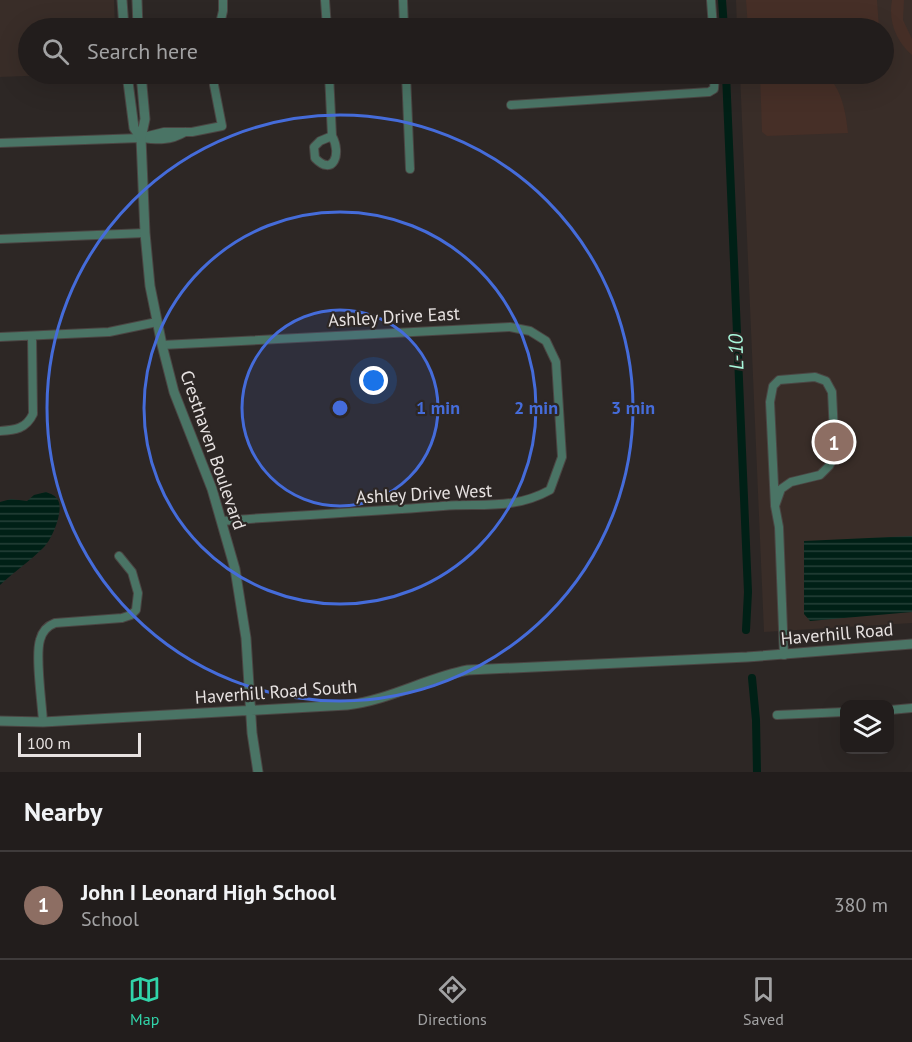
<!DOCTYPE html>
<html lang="en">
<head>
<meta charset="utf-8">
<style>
	:root { --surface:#221d1c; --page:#2a2625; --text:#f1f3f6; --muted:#a2a2a3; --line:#3f3b3b; --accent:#31d4a9 }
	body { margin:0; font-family:"PT Sans",sans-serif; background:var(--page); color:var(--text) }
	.controls { position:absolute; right:18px; bottom:18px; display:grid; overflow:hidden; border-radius:12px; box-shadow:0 6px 24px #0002 }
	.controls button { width:54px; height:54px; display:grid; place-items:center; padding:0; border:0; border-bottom:2px solid var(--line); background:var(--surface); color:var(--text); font:30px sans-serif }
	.scale { position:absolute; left:18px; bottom:15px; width:123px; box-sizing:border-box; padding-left:6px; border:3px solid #e7e2e1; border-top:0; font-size:16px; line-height:21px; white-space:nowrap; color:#e7e2e1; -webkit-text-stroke:4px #2d2725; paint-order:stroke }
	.you { position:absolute; left:374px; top:381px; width:21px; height:21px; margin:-15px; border:4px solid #fff; border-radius:50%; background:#1a73e8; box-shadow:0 0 0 9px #1a73e833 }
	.badge { display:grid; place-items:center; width:39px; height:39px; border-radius:50%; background:var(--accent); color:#fff; font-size:20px; font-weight:700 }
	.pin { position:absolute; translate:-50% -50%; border:3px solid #fff; box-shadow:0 2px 6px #0006 }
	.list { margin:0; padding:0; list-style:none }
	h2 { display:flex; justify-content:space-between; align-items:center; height:78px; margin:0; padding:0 24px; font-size:26px }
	h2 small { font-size:20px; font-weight:400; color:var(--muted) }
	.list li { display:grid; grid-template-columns:39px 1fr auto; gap:18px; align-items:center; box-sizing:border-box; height:108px; padding:0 24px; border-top:2px solid var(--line) }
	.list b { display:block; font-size:22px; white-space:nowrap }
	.list p { margin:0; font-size:20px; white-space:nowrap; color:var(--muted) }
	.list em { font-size:20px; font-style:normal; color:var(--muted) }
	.icon { flex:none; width:33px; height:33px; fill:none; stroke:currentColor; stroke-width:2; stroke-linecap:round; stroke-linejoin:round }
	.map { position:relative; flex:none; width:912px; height:772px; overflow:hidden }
	.search { position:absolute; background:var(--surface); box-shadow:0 6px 24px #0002; left:18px; right:18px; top:18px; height:66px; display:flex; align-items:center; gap:15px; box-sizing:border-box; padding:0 21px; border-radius:33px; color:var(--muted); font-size:22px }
	.sheet { height:186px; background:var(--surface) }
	nav { display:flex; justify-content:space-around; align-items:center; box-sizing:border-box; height:84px; border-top:2px solid var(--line); background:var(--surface); font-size:16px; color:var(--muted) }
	nav a { display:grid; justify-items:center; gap:3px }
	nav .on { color:var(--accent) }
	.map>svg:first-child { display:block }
	.built { fill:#392d28 }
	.garden { fill:#462f27 }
	.water { fill:url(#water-rules) }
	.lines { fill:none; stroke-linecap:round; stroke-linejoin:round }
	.canal { stroke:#002016; stroke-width:8 }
	.minor-casing { stroke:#4b4543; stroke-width:10 }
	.tertiary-casing { stroke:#4b4543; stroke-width:11 }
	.minor { stroke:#4a7465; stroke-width:8 }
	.tertiary { stroke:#4a7465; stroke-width:9 }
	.ring { fill:none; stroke:#456cda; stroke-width:3 }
	.labels { text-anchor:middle; stroke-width:4.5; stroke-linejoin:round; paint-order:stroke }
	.street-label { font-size:18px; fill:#e7e2e1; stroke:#2d2725 }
	.water-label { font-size:20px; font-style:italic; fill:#a8f7db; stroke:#2d2725 }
	.centre { fill:#456cda; stroke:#2d2725; stroke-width:3 }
	.ring-label { font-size:18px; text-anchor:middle; font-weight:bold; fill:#456cda; stroke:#2d2725; stroke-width:4.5; stroke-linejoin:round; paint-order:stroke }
</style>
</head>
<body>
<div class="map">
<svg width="912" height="772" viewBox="0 0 912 772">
	<defs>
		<pattern id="water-rules" width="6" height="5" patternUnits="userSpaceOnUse" patternTransform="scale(1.5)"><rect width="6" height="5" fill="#002016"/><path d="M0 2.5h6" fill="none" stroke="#254038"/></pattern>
	</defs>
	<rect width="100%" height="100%" fill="#2d2725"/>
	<path class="built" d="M0 0H114L115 28H28V74H74L0 77Z
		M736 0H912V623L764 632 740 74H884V28H737Z"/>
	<path class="garden" d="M746 0H877L879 28H748Z
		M892 0H904L903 20 912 39V55C896 41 888 21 892 0Z
		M760 74H825C842 88 846 113 848 133L767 136 762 132Z"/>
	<path class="water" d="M46 492C51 494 55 495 58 500 64 511 52 540 43 548 30 561 14 572 0 585V502L11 499 27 501 34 495Z
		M912 536V612L810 621 804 614V541Z"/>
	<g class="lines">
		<path class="canal" d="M722 0 724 28
			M726 74 748 592 746 630
			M752 678 756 720 757 772"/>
		<g class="minor-casing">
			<path id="minor" d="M325 0 327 28
				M403 0 404 28
				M711 0 713 28
				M219 28 223 11V0
				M329 74 332 136C342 154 333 177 315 158L314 147 320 141 332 136
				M406 74 410 169
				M511 105 709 92 714 89 715 74
				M144 137 164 132H192L222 126 214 85V74
				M0 143 141 138C158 140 170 141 185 132
				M0 239 145 233
				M0 337 109 332 157 322
				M162 345 510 327 530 331 546 341 556 362 562 457 550 490C514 510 482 503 443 506 369 512 295 515 222 521
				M0 431C15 430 26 429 33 414L32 336
				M775 506 770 402 773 386 779 380 815 377 826 381 832 392 835 455 829 466 820 475 791 482 781 489 775 506 779 527 784 655
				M890 710 912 708
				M777 715 844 712
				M43 722C42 703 35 656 40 640 42 632 47 626 55 623L122 618 131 615 136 610 138 593 132 572 119 556"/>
		</g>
		<g class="tertiary-casing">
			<path id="tertiary" d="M122 0 124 28
				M137 0 138 28
				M127 74 134 128 141 138
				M141 74 145 119 141 138 145 233 150 286 162 345 174 392 212 489 235 569 246 638 252 733 258 772
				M0 721 43 722 347 705C390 700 426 678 468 670L747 657 912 644"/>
		</g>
		<use href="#minor" class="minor"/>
		<use href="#tertiary" class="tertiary"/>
	</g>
	<circle cx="340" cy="408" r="98" fill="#456cda" fill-opacity=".12"/>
	<g class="ring">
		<circle cx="340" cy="408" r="98"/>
		<circle cx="340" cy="408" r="196"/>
		<circle cx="340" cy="408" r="293"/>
	</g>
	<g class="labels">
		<g class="street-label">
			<text transform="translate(394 317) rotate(-3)" y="6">Ashley Drive East</text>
			<text transform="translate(213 450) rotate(71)" y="6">Cresthaven Boulevard</text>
			<text transform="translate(424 494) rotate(-3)" y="6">Ashley Drive West</text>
			<text transform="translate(837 634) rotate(-5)" y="6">Haverhill Road</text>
			<text transform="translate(276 692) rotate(-4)" y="6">Haverhill Road South</text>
		</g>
		<g class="water-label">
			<text transform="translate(736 352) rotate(-92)" y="7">L-10</text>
		</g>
	</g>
	<circle cx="340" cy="408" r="9" class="centre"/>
	<g class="ring-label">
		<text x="438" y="414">1 min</text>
		<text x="536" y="414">2 min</text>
		<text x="633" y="414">3 min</text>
	</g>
</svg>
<div class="controls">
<button><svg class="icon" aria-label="layers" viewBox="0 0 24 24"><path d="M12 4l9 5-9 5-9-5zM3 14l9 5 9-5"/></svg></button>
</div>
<div class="scale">100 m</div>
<div class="you"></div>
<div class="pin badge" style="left:834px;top:442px;background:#8d6e63">1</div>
<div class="search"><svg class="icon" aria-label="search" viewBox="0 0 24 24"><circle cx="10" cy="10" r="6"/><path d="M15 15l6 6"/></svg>Search here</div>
</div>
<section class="sheet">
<h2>Nearby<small></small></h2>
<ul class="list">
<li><span class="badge" style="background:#8d6e63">1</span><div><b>John I Leonard High School</b><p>School</p></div><em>380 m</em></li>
</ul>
</section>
<nav>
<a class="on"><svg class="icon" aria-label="map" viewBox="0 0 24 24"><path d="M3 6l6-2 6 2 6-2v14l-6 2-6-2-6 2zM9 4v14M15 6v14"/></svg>Map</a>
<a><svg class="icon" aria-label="directions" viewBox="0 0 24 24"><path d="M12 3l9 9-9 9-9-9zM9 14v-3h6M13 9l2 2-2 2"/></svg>Directions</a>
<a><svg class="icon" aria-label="saved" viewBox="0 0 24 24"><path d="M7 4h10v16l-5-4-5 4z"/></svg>Saved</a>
</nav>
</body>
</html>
